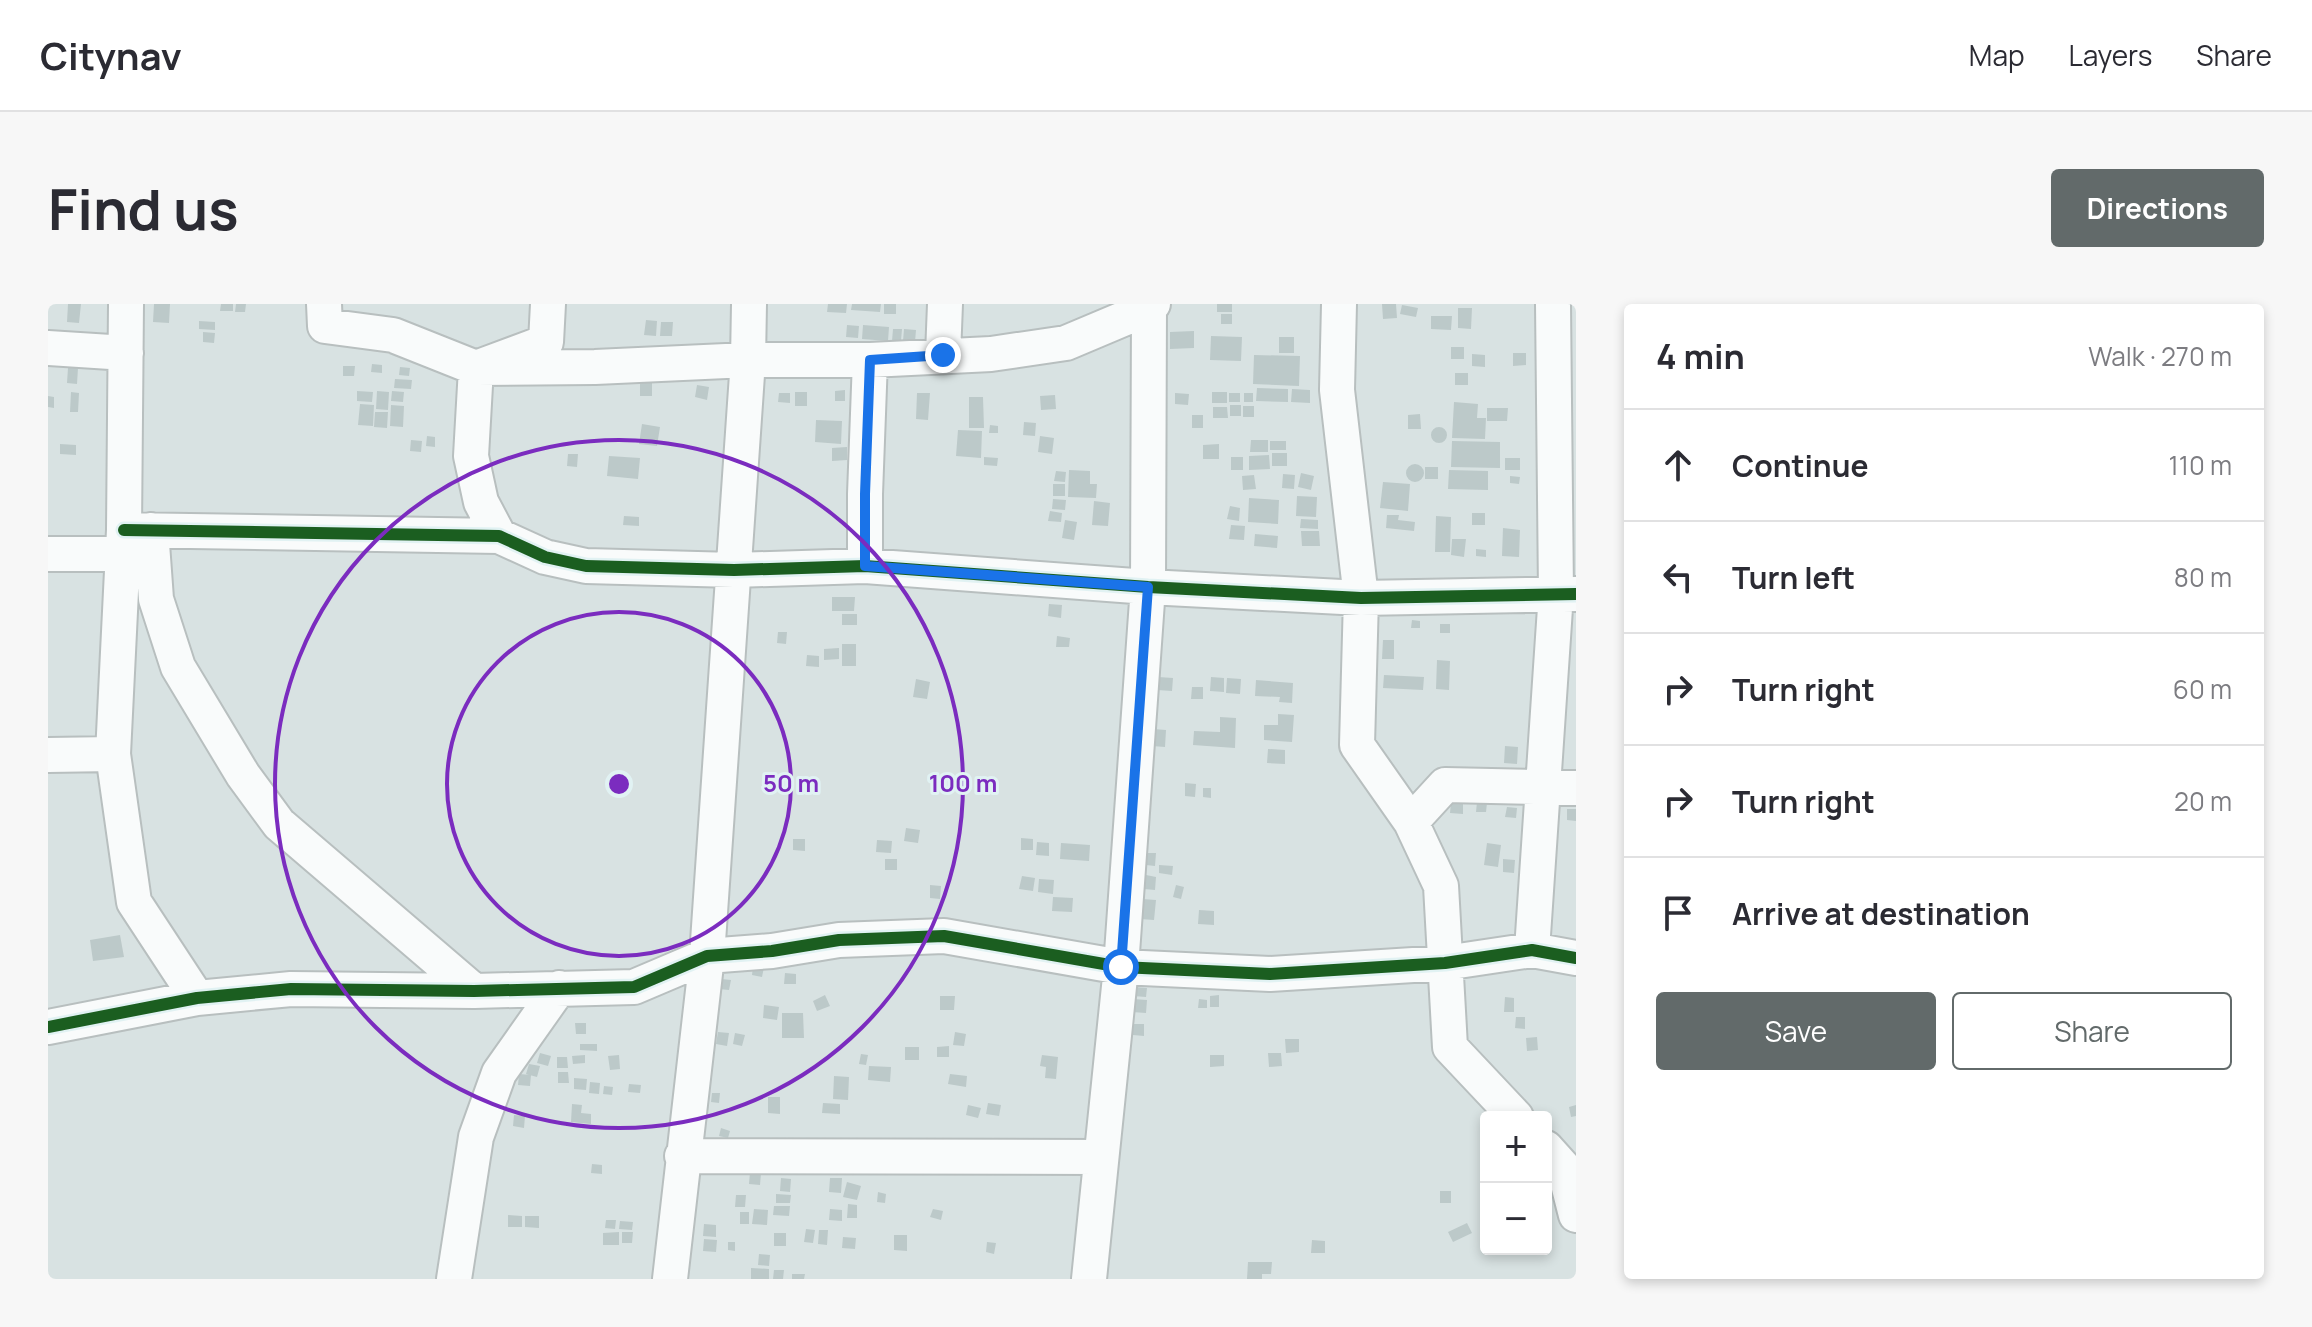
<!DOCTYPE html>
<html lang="en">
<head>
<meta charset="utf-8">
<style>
	:root { --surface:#fff; --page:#f7f7f7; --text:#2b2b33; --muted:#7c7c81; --line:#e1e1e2; --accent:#626a6a }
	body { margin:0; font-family:Manrope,sans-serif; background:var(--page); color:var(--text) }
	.controls { position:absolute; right:24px; bottom:24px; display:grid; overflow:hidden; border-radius:8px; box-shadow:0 4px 12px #0003 }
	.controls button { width:72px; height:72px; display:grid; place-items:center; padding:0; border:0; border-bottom:2px solid var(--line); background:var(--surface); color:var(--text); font:40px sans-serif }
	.stop { position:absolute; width:24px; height:24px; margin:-18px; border:6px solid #1a73e8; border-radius:50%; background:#fff }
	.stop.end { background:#1a73e8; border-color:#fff; box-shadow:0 2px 8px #0008 }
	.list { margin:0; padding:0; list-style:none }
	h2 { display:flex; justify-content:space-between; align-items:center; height:104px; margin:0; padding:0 32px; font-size:34px }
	h2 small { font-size:26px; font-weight:400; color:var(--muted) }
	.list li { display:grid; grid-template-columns:52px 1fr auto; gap:24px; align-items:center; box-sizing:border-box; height:112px; padding:0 32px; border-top:2px solid var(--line) }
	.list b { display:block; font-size:30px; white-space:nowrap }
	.list em { font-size:26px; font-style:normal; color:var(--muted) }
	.actions { display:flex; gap:16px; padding:24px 32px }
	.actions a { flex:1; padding:18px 0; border:2px solid var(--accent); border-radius:8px; text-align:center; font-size:28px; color:var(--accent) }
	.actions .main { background:var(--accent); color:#fff }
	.icon { flex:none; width:44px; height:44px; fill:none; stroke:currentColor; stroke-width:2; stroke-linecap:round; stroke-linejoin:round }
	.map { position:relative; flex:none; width:1528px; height:975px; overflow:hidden; border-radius:8px }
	header { display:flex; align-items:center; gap:48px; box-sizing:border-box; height:112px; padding:0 40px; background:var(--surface); border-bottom:2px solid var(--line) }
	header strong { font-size:38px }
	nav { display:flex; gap:44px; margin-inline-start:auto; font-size:28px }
	.intro { display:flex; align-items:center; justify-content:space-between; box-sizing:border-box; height:192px; padding:0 48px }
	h1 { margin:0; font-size:56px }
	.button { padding:20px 36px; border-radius:8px; background:var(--accent); color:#fff; font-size:28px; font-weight:700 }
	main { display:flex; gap:48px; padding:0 48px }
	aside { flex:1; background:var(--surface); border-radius:8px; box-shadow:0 4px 12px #0003 }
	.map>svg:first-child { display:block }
	.building { fill:#bcc9c9 }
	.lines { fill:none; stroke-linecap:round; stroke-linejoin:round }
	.minor-casing { stroke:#b8bfbf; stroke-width:38 }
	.minor { stroke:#f9fbfb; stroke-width:34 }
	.cycleway-casing { stroke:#e1f2f3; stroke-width:17 }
	.cycleway { stroke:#1b5e20; stroke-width:12 }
	.route { stroke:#1a73e8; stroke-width:10 }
	.ring { fill:none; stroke:#7b2cbf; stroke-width:4 }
	.centre { fill:#7b2cbf; stroke:#e1f2f3; stroke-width:4 }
	.ring-label { font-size:24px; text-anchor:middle; font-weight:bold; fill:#7b2cbf; stroke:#e1f2f3; stroke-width:6; stroke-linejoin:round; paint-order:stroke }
</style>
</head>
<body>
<header>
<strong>Citynav</strong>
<nav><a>Map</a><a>Layers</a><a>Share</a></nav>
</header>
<div class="intro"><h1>Find us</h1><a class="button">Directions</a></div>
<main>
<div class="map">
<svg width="1528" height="975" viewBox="0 0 1528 975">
	<rect width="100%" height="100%" fill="#d8e2e2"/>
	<path class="building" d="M20 0H33L31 19 19 18Z
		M106 0H122L121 19 105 18Z
		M173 0H185V7H172Z
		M188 0H198L197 8H187Z
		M780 0H799L798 9 779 8Z
		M804 0H833L832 8 803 6Z
		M836 0H848V10H836Z
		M1169 0H1184V8H1169Z
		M1334 0H1348L1349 14 1335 15Z
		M1354 1 1370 4 1368 13 1352 10Z
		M1410 4H1424L1423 25 1410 24Z
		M1173 10H1184V20H1173Z
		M1383 12H1404L1403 26 1383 25Z
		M598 16 609 17 608 32 596 31Z
		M151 17 167 18V26L151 25Z
		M613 18H625L624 32H612Z
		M799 21 811 22 810 34 798 33Z
		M815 21 841 23 840 37 814 35Z
		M845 25H854L853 37H844Z
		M856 25 868 26 867 38 855 37Z
		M1146 27V44L1122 45V28Z
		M155 28 167 29 166 39 155 38Z
		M1163 32 1194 33 1193 57 1162 56Z
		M1231 33H1246V49H1231Z
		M1403 43H1416V55H1403Z
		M1465 49H1478V61L1465 62Z
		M1424 50 1437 51V63L1424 62Z
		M1206 51 1252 52 1251 82 1205 80Z
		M324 60 334 61V69L323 68Z
		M295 62H307L306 72H295Z
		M352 63 362 64 361 72 351 71Z
		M20 64H30L29 80 19 79Z
		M1407 69H1420V81H1407Z
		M347 75 364 76 363 85 346 84Z
		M592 78 604 79V92H592Z
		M649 81 661 83 659 96 647 93Z
		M1209 84 1240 85V98L1208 97Z
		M1244 85 1262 86V99L1243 98Z
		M797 86V97H787V87Z
		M309 87 325 88 324 98 309 97Z
		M329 87 341 88 340 106 328 105Z
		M344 87 356 88 355 98 343 97Z
		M23 88 31 89 30 108H22Z
		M747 88H759V102H747Z
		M1164 88H1179V99H1164Z
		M731 89H742V99L730 98Z
		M869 89H882L880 116 868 115Z
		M1127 89 1141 90 1140 101 1127 100Z
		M1181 89H1192V98H1181Z
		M1196 89H1205V98H1196Z
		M1007 91 1008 105 993 106 992 92Z
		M0 92 6 93V104L0 103Z
		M921 93H935L936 124H921Z
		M1406 98 1430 100 1429 114H1438L1437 135 1404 134Z
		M312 100 326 101 325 122 310 121Z
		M343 101 356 102 355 123 342 122Z
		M1182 101H1193V112H1182Z
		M1195 102H1206V113H1195Z
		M1165 103H1179L1180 114H1165Z
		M1439 104H1460L1459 117H1439Z
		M327 108H340L339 124 326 123Z
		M1372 110 1373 125H1360V111Z
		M1144 111H1155V124H1144Z
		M768 116 794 117 793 140 767 138Z
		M976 118 988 119 987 132 975 131Z
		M594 120 612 123 609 142 591 140Z
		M942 121 950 122V129H941Z
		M1383 131a8 8 0 1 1 16 0a8 8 0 1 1-16 0Z
		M910 126 934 127 933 154 908 152Z
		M379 132 387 133V143L378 142Z
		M992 132 1006 134 1004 150 990 148Z
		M363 136 374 137 373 148 362 147Z
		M1203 136H1220V148H1202Z
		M1222 137H1238V146H1222Z
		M1404 137 1452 138V164L1403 163Z
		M12 140 28 141V151L12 150Z
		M1171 140V155H1155V141Z
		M799 143V156L784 157V144Z
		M1224 149H1239V162H1224Z
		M520 150H530L529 163 519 162Z
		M1221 151 1222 165 1201 166V152Z
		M561 152 592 154 590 175 559 172Z
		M936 153 950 154 949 162 936 161Z
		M1183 153H1195V166H1183Z
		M1457 154H1472V166H1457Z
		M1358 169a9 9 0 1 1 18 0a9 9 0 1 1-18 0Z
		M1377 163H1390V175H1377Z
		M1021 166 1042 167V180H1049L1048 194 1020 193Z
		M1401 166 1440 167V186L1400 185Z
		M1008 167 1018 168 1017 178 1006 177Z
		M1253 169 1266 172 1263 186 1250 183Z
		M1235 170 1247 171 1246 185 1234 184Z
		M1206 171 1208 185 1195 186 1194 172Z
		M1462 172 1472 173 1471 180 1462 179Z
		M1335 178 1362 180 1360 207 1332 204Z
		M1005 180H1017V192H1005Z
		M1249 192 1269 193 1268 213 1248 212Z
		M1201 194 1231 196 1230 220 1200 218Z
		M1005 195 1018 196 1017 206 1004 205Z
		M1046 197 1062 199 1060 222 1044 221Z
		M1182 202 1192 204 1191 217 1179 215Z
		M1002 207 1014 209 1013 218 1000 217Z
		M1424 209H1437V221H1424Z
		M1339 211H1351L1350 216 1367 218 1366 227 1338 224Z
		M576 212 591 213V222L575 221Z
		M1388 212 1403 213 1402 248H1387Z
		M1253 215 1270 216V225L1252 224Z
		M1017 216 1029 218 1026 236 1014 234Z
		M1183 221 1197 222 1196 236 1181 235Z
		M1455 224 1472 226 1471 253 1454 252Z
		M1253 227H1271L1272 242H1254Z
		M1207 230 1230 232 1229 244 1206 242Z
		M1404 235H1418L1416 253 1403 251Z
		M1428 245 1438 246V253L1428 252Z
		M784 293H807L806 307H784Z
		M1001 300 1014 301 1013 314 1000 312Z
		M794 310H809V321H794Z
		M1364 316 1372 317V324H1363Z
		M1392 320H1402V329H1392Z
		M730 328H739L738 340 729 339Z
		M1009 332 1022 334 1021 343H1008Z
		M1335 336H1346V355H1334Z
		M794 340H808V362H794Z
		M791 344V355L776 356V345Z
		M759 351 771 352V363L758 362Z
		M1389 356 1402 357 1401 386 1388 385Z
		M1336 371 1376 373 1375 386 1335 384Z
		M1110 373 1125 374 1124 387 1109 386Z
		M1163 373 1176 374V388L1162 387Z
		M1179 374 1193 375 1192 390 1178 389Z
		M868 375 882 378 879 395 865 393Z
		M1208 376 1245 379 1244 399 1231 398 1232 393 1207 392Z
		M1144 383H1155V395H1143Z
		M1230 410 1246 411 1244 438 1216 436V421H1230Z
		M1172 413 1188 414 1187 444 1145 441 1146 427 1172 428Z
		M1105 425 1118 426 1117 443 1104 442Z
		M1457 442 1470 443 1469 460 1456 459Z
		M1220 445 1237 446V460L1219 459Z
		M1137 479 1148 480 1147 493 1137 492Z
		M1155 484H1163V494L1155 493Z
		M1429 498 1439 499 1438 508H1428Z
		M1403 499 1415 500V510L1402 509Z
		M1459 503 1469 504 1468 514 1457 513Z
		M1519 505H1528V517L1519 516Z
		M858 524 872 526 870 539 856 537Z
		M973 534 985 535V546H973Z
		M745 535H757V547L745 546Z
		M829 536 844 537 843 549 828 548Z
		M989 538 1001 539V552L988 551Z
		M1013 539 1042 541 1041 557 1012 555Z
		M1439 539 1453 541 1450 563 1436 561Z
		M1098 549H1108L1107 562 1098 561Z
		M837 555H849V566H837Z
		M1455 555 1467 556 1466 569 1455 568Z
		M1111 561 1125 562 1124 571 1111 569Z
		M1098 571 1108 573 1107 586 1096 585Z
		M974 572 987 574 985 587 971 585Z
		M991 575 1006 576 1005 590 990 588Z
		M882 581 893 582 892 595 882 594Z
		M1128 581 1136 583 1133 595 1125 593Z
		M1005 593 1025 594 1024 608 1004 607Z
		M1094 595 1108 596 1106 616 1092 615Z
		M1151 606 1166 607V621L1150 620Z
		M72 631 76 653 45 657 42 636Z
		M705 662 716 663 714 673 704 671Z
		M737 669 748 670V680H736Z
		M673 675 683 676 681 686 671 685Z
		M1086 683 1099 684 1098 693 1085 692Z
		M777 691 782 702 769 707 765 697Z
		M1171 691V703H1162V692Z
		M892 692H907L906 706H892Z
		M1457 693 1466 694V708H1456Z
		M1085 695 1099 696 1098 709 1084 708Z
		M1151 695 1159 696V704H1150Z
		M716 701 731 703 729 716 715 714Z
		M734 709H755L756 734H734Z
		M1468 713H1477V725L1467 724Z
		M527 719H538V730H528Z
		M1085 720H1096V732L1085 731Z
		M670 728 681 729 679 742 668 740Z
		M907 728 918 730 916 742 905 741Z
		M687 729 697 731 694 742 685 740Z
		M1489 733 1490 746 1479 747 1478 734Z
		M1237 735H1251V748L1238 749Z
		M532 740H549V747L532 746Z
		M901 742V753H889V743Z
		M857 743H871V756H857Z
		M492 749 503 752 500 762 489 759Z
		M1220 749H1233L1234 762 1221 763Z
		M813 750 820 751 818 761 811 760Z
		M537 751V759L525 760 524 752Z
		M571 751 572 765 562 766 560 752Z
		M994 751 1010 753 1008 775 997 774 998 763 992 762Z
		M1162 751H1176V762L1162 763Z
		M509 753H519L520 764H509Z
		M481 760 492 762 489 773 478 770Z
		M821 762 843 763 842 778 820 776Z
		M510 768H520L521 779H510Z
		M471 770 483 771 482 782 470 781Z
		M902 770 919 772 918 783 900 780Z
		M786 772 801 773 800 796 785 795Z
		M526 774 539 775 538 786 526 785Z
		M542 778 552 779 551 790 541 789Z
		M581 780 593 781 592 789 580 788Z
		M556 782 565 783 564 791 555 790Z
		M664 789H672L671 799 663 798Z
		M720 793H732V810L720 809Z
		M775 799 792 800V810L774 809Z
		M940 799 953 801 951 812 938 810Z
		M524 800 534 801 533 809 543 810V820L523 818Z
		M920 801 933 804 930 814 918 811Z
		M1528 801V812L1523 813 1521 803Z
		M466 811 477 812 476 824 465 822Z
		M673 824 682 827 680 834 671 832Z
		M544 860 554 861V870L543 869Z
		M702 868 713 869 712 881 701 880Z
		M733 874 743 875 742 888 732 887Z
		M782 874H794L793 889 781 888Z
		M799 878 813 882 809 896 795 893Z
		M1392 887H1403V899H1392Z
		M830 888 838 890 837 899 829 898Z
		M728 890 743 891 742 899H728Z
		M688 891H698L697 903H687Z
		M800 900 809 901V914H799Z
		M726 902H742L741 912 725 911Z
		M706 905 720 906 719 921 704 920Z
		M782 905 794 906V917L781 916Z
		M885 905 895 907 893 916 882 913Z
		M692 908H701V920H692Z
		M460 911 474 912V923H460Z
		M477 912H491V924L477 923Z
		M558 916H568L567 925 557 924Z
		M572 917 585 918 584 926 571 925Z
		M1419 919 1424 929 1405 938 1400 928Z
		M656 920 668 921V933L655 932Z
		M758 925 767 926 765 939 756 938Z
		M771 926H780L779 941 770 940Z
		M571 928V941H555V929Z
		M574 928H585L584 939H574Z
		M726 929H738V942H726Z
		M846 931H859V947L846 946Z
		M795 933 808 934 807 945 794 944Z
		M656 935 669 936 668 948 655 947Z
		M1264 936 1277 937V949H1263Z
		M680 938H687V947L680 946Z
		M939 938 948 939 946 950 938 948Z
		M711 950 722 951 721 962 710 961Z
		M1200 958H1224L1223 970H1214V975H1199Z
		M703 964 721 965V975H703Z
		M726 966H736L735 975H725Z
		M744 970H757L756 975H744Z"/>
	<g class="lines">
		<g class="minor-casing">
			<path id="minor" d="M78 0 76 226 65 450 86 598 149 694
				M276 0 277 22 345 31 428 64 547 63 700 56H822L943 50 1018 39 1101 4 1105 0
				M1291 0 1289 86 1313 294 1309 441 1363 518 1393 582 1402 743 1468 813
				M0 44 78 49
				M895 51 897 0
				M76 226 451 232 497 253 538 262 686 266 817 262 1100 283 1313 294 1528 290
				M103 226 108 295 130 363 195 471 231 520 426 687
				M451 232 433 198 423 152 428 64 498 38 500 0
				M0 250H74
				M817 262V190L822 56
				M0 451 65 450
				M1363 518 1397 481 1528 484
				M1484 646 1508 289 1505 0
				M0 723 149 694 243 685 426 687 586 683 659 652 724 647 791 636 896 632 1073 663 1222 670 1397 659 1484 646 1528 654
				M1498 844 1516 864 1528 911
				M634 852 1052 853
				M406 975 428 833 451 769 511 684
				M622 975 659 652 700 56 701 0
				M1041 975 1073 663 1100 283 1101 4"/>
		</g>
		<use href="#minor" class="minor"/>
		<g class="cycleway-casing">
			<path id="cycleway" d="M76 226 451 232 497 253 538 262 686 266 817 262 1100 283 1313 294 1528 290
				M0 723 149 694 243 685 426 687 586 683 659 652 724 647 791 636 896 632 1073 663 1222 670 1397 659 1484 646 1528 654"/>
		</g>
		<use href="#cycleway" class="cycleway"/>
	</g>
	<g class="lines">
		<path class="route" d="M895 51 822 56 817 190V262L1100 283 1073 663"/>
	</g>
	<g class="ring">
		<circle cx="571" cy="480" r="172"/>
		<circle cx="571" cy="480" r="344"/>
	</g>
	<circle cx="571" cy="480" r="12" class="centre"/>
	<g class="ring-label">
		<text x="743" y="488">50 m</text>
		<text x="915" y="488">100 m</text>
	</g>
</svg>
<div class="controls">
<button>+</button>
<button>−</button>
</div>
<div class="stop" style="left:1073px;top:663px"></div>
<div class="stop end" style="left:895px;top:51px"></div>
</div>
<aside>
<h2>4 min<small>Walk · 270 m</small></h2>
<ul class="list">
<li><svg class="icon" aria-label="ahead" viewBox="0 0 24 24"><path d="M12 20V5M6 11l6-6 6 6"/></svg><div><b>Continue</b></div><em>110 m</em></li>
<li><svg class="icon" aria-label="left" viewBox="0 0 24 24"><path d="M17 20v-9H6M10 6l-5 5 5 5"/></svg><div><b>Turn left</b></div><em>80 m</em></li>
<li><svg class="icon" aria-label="right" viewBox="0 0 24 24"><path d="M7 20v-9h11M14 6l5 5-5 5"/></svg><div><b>Turn right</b></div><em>60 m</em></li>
<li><svg class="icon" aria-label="right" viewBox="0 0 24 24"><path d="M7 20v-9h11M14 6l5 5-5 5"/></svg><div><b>Turn right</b></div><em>20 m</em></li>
<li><svg class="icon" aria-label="arrive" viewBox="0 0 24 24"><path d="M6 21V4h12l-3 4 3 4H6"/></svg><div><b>Arrive at destination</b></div></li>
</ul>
<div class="actions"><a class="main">Save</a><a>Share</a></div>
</aside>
</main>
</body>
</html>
